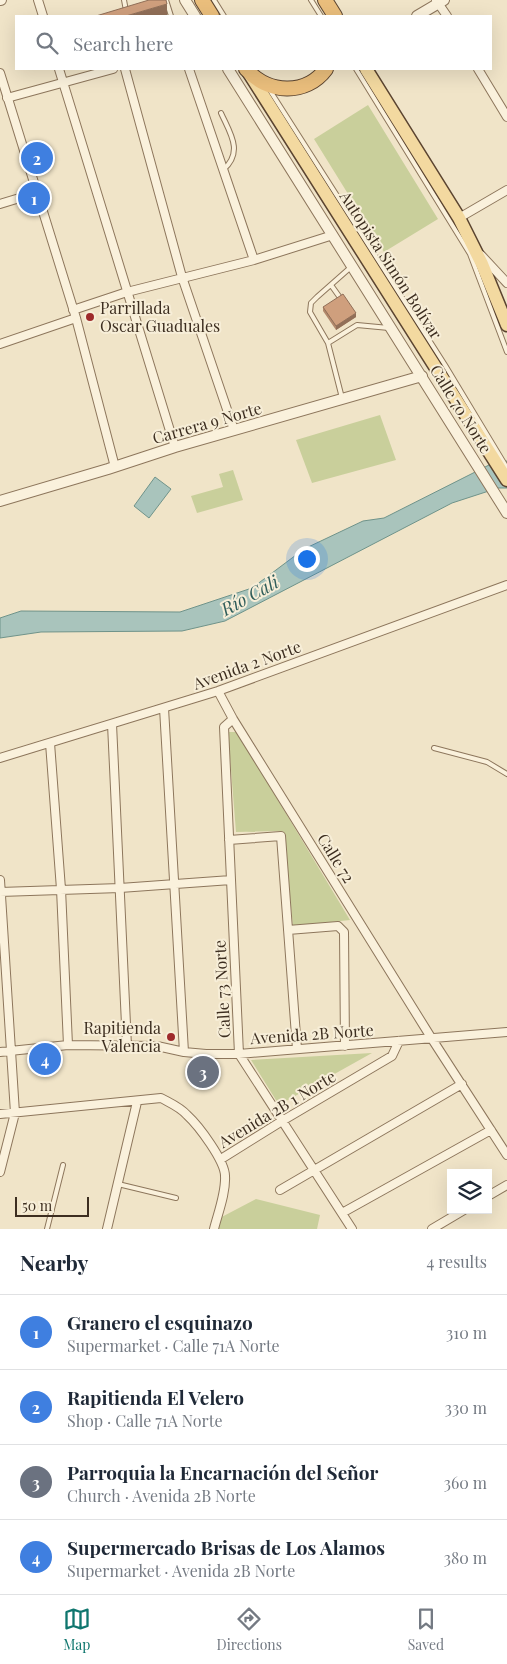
<!DOCTYPE html>
<html lang="en">
<head>
<meta charset="utf-8">
<style>
	:root { --surface:#fff; --page:#f6f6f7; --text:#1f2937; --muted:#747a83; --line:#e0e1e3; --accent:#0f766e }
	body { margin:0; font-family:"Playfair Display",serif; background:var(--page); color:var(--text) }
	.controls { position:absolute; right:15px; bottom:15px; display:grid; overflow:hidden; border-radius:0px; box-shadow:0 5px 20px #0002 }
	.controls button { width:45px; height:45px; display:grid; place-items:center; padding:0; border:0; border-bottom:1px solid var(--line); background:var(--surface); color:var(--text); font:25px sans-serif }
	.scale { position:absolute; left:15px; bottom:12px; width:74px; box-sizing:border-box; padding-left:5px; border:2px solid #3d2e20; border-top:0; font-size:14px; line-height:18px; white-space:nowrap; color:#3d2e20; -webkit-text-stroke:4px #f7eed8; paint-order:stroke }
	.you { position:absolute; left:306px; top:558px; width:18px; height:18px; margin:-12px; border:4px solid #fff; border-radius:50%; background:#1a73e8; box-shadow:0 0 0 8px #1a73e833 }
	.badge { display:grid; place-items:center; width:32px; height:32px; border-radius:50%; background:var(--accent); color:#fff; font-size:16px; font-weight:700 }
	.pin { position:absolute; translate:-50% -50%; border:2px solid #fff; box-shadow:0 1px 5px #0006 }
	.list { margin:0; padding:0; list-style:none }
	h2 { display:flex; justify-content:space-between; align-items:center; height:65px; margin:0; padding:0 20px; font-size:21px }
	h2 small { font-size:16px; font-weight:400; color:var(--muted) }
	.list li { display:grid; grid-template-columns:32px 1fr auto; gap:15px; align-items:center; box-sizing:border-box; height:75px; padding:0 20px; border-top:1px solid var(--line) }
	.list b { display:block; font-size:19px; white-space:nowrap }
	.list p { margin:0; font-size:16px; white-space:nowrap; color:var(--muted) }
	.list em { font-size:16px; font-style:normal; color:var(--muted) }
	.icon { flex:none; width:28px; height:28px; fill:none; stroke:currentColor; stroke-width:2; stroke-linecap:round; stroke-linejoin:round }
	.map { position:relative; flex:none; width:507px; height:1229px; overflow:hidden }
	.search { position:absolute; background:var(--surface); box-shadow:0 5px 20px #0002; left:15px; right:15px; top:15px; height:55px; display:flex; align-items:center; gap:12px; box-sizing:border-box; padding:0 18px; border-radius:0px; color:var(--muted); font-size:19px }
	.sheet { height:365px; background:var(--surface) }
	nav { display:flex; justify-content:space-around; align-items:center; box-sizing:border-box; height:70px; border-top:1px solid var(--line); background:var(--surface); font-size:14px; color:var(--muted) }
	nav a { display:grid; justify-items:center; gap:2px }
	nav .on { color:var(--accent) }
	.map>svg:first-child { display:block }
	.green { fill:#c9cf9b }
	.water { fill:#a9c4bc; stroke:#6f938a }
	.lines { fill:none; stroke-linecap:round; stroke-linejoin:round }
	.service-casing { stroke:#8d765c; stroke-width:6 }
	.minor-casing { stroke:#8d765c; stroke-width:10 }
	.tertiary-casing { stroke:#8d765c; stroke-width:12 }
	.primary-casing { stroke:#5b4430; stroke-width:15 }
	.trunk-casing { stroke:#5b4430; stroke-width:16 }
	.service { stroke:#faf1dc; stroke-width:4 }
	.minor { stroke:#faf1dc; stroke-width:8 }
	.tertiary { stroke:#faf1dc; stroke-width:10 }
	.primary { stroke:#f3d9a0; stroke-width:12 }
	.trunk { stroke:#eabe7c; stroke-width:14 }
	.wall { fill:#b2896c }
	.shaded-wall { fill:#916f58 }
	.building { fill:#cf9f7d; stroke:#916f58 }
	.poi-dot { fill:#9e2a2b; stroke:#f7eed8; stroke-width:2 }
	.labels { text-anchor:middle; stroke-width:4; stroke-linejoin:round; paint-order:stroke }
	.street-label { font-size:16px; fill:#3d2e20; stroke:#f7eed8 }
	.poi-label { font-size:16px; fill:#3d2e20; stroke:#f7eed8; text-anchor:start }
	.water-label { font-size:18px; font-style:italic; fill:#2f5d5a; stroke:#f7eed8 }
</style>
</head>
<body>
<div class="map">
<svg width="507" height="1229" viewBox="0 0 507 1229">
	<rect width="100%" height="100%" fill="#f0e4c8"/>
	<path class="green" d="M368 105 438 219 384 252 314 139Z
		M380 415 396 460 312 483 296 440Z
		M233 470 243 500 197 513 191 496 223 487 219 474Z
		M228 732H237L350 920 293 926 283 831 236 832Z
		M372 1053 279 1105 251 1060Z
		M256 1199 320 1215 317 1229H214L216 1220Z"/>
	<path class="water" d="M507 461V488H498L452 503 225 621 182 631 41 632 0 638V618L21 611 180 612 252 588 304 549 363 521 384 518 489 465Z
		M155 477 171 489 149 518 134 506Z"/>
	<g class="lines">
		<g class="service-casing">
			<path id="service" d="M124 0 127 16
				M166 0 171 16
				M214 0 224 16
				M311 0 321 16
				M356 69 470 254 507 352
				M269 89 445 365 507 468
				M221 113C230 133 244 152 223 170
				M331 285 341 299
				M328 343 357 325 389 328
				M342 398 328 343 310 312 311 303 317 297 351 267
				M434 748 487 762 507 774
				M118 1184 176 1198
				M47 1229 63 1165"/>
		</g>
		<g class="minor-casing">
			<path id="minor" d="M38 0 43 16
				M436 0 447 16
				M59 69 175 447
				M125 69 182 277 234 430
				M189 69 254 260
				M478 69 507 117
				M0 73 76 318 115 467
				M7 98 113 69
				M0 204 36 193
				M459 218 507 190
				M481 255 507 283
				M73 310 127 292 254 260 333 235
				M0 344 76 318
				M218 691 233 719 432 1039 507 1155
				M164 708 184 1052
				M233 719 224 727 239 1054 352 1229
				M112 724 127 1046
				M50 743 61 889 68 1045
				M0 758 218 691 507 585
				M229 840 281 836 297 1049
				M0 880 15 1113 0 1172
				M0 892 120 888 231 880
				M288 930 338 926 344 932 345 1046
				M0 1052 68 1045 157 1046 184 1052 206 1054H239L507 1032
				M0 1114 161 1098C170 1103 180 1107 187 1115 199 1126 225 1161 225 1176 226 1193 218 1213 214 1229
				M221 1159 282 1121 392 1056 399 1041
				M280 1190 462 1084
				M488 1196 507 1185
				M342 1213 491 1130
				M107 1229 137 1102
				M432 1229 464 1210"/>
		</g>
		<g class="tertiary-casing">
			<path id="tertiary" d="M0 0H1
				M185 0 195 16
				M417 16 444 0
				M228 69 507 513
				M0 501 108 469 175 447 422 376"/>
		</g>
		<g class="primary-casing">
			<path id="primary" d="M366 69 459 218 482 264 507 325
				M249 73 507 480"/>
		</g>
		<g class="trunk-casing">
			<path id="trunk" d="M202 0 212 16
				M325 0 335 16
				M246 69C268 94 306 96 326 69"/>
		</g>
		<use href="#service" class="service"/>
		<use href="#minor" class="minor"/>
		<use href="#tertiary" class="tertiary"/>
		<use href="#primary" class="primary"/>
		<use href="#trunk" class="trunk"/>
	</g>
	<path class="wall" d="M323 307 356 317 336 330 323 311Z"/>
	<path class="shaded-wall" d="M167 4V16H126Z
		M356 313V317L336 330V326Z"/>
	<path class="building" d="M149 0H166L167 4 126 16H96Z
		M343 294 356 313 336 326 323 307Z"/>
	<g class="poi-dot">
		<circle cx="90" cy="317" r="5"/>
		<circle cx="171" cy="1037" r="5"/>
	</g>
	<g class="labels">
		<g class="street-label">
			<text transform="translate(391 265) rotate(57)" y="6">Autopista Simón Bolívar</text>
			<text transform="translate(461 409) rotate(58)" y="6">Calle 70 Norte</text>
			<text transform="translate(207 423) rotate(-16)" y="6">Carrera 9 Norte</text>
			<text transform="translate(247 665) rotate(-20)" y="6">Avenida 2 Norte</text>
			<text transform="translate(336 858) rotate(58)" y="6">Calle 72</text>
			<text transform="translate(222 989) rotate(-93)" y="6">Calle 73 Norte</text>
			<text transform="translate(312 1034) rotate(-4)" y="6">Avenida 2B Norte</text>
			<text transform="translate(277 1109) rotate(-31)" y="6">Avenida 2B 1 Norte</text>
		</g>
		<g class="poi-label">
			<text x="100" y="314">Parrillada<tspan x="100" dy="18">Oscar Guaduales</tspan></text>
			<text x="161" y="1034" text-anchor="end">Rapitienda<tspan x="161" dy="18">Valencia</tspan></text>
		</g>
		<g class="water-label">
			<text transform="translate(250 596) rotate(-29)" y="6">Río Cali</text>
		</g>
	</g>
</svg>
<div class="controls">
<button><svg class="icon" aria-label="layers" viewBox="0 0 24 24"><path d="M12 4l9 5-9 5-9-5zM3 14l9 5 9-5"/></svg></button>
</div>
<div class="scale">50 m</div>
<div class="you"></div>
<div class="pin badge" style="left:34px;top:198px;background:#3f7fe0">1</div>
<div class="pin badge" style="left:37px;top:158px;background:#3f7fe0">2</div>
<div class="pin badge" style="left:203px;top:1072px;background:#6b7280">3</div>
<div class="pin badge" style="left:45px;top:1059px;background:#3f7fe0">4</div>
<div class="search"><svg class="icon" aria-label="search" viewBox="0 0 24 24"><circle cx="10" cy="10" r="6"/><path d="M15 15l6 6"/></svg>Search here</div>
</div>
<section class="sheet">
<h2>Nearby<small>4 results</small></h2>
<ul class="list">
<li><span class="badge" style="background:#3f7fe0">1</span><div><b>Granero el esquinazo</b><p>Supermarket · Calle 71A Norte</p></div><em>310 m</em></li>
<li><span class="badge" style="background:#3f7fe0">2</span><div><b>Rapitienda El Velero</b><p>Shop · Calle 71A Norte</p></div><em>330 m</em></li>
<li><span class="badge" style="background:#6b7280">3</span><div><b>Parroquia la Encarnación del Señor</b><p>Church · Avenida 2B Norte</p></div><em>360 m</em></li>
<li><span class="badge" style="background:#3f7fe0">4</span><div><b>Supermercado Brisas de Los Alamos</b><p>Supermarket · Avenida 2B Norte</p></div><em>380 m</em></li>
</ul>
</section>
<nav>
<a class="on"><svg class="icon" aria-label="map" viewBox="0 0 24 24"><path d="M3 6l6-2 6 2 6-2v14l-6 2-6-2-6 2zM9 4v14M15 6v14"/></svg>Map</a>
<a><svg class="icon" aria-label="directions" viewBox="0 0 24 24"><path d="M12 3l9 9-9 9-9-9zM9 14v-3h6M13 9l2 2-2 2"/></svg>Directions</a>
<a><svg class="icon" aria-label="saved" viewBox="0 0 24 24"><path d="M7 4h10v16l-5-4-5 4z"/></svg>Saved</a>
</nav>
</body>
</html>
